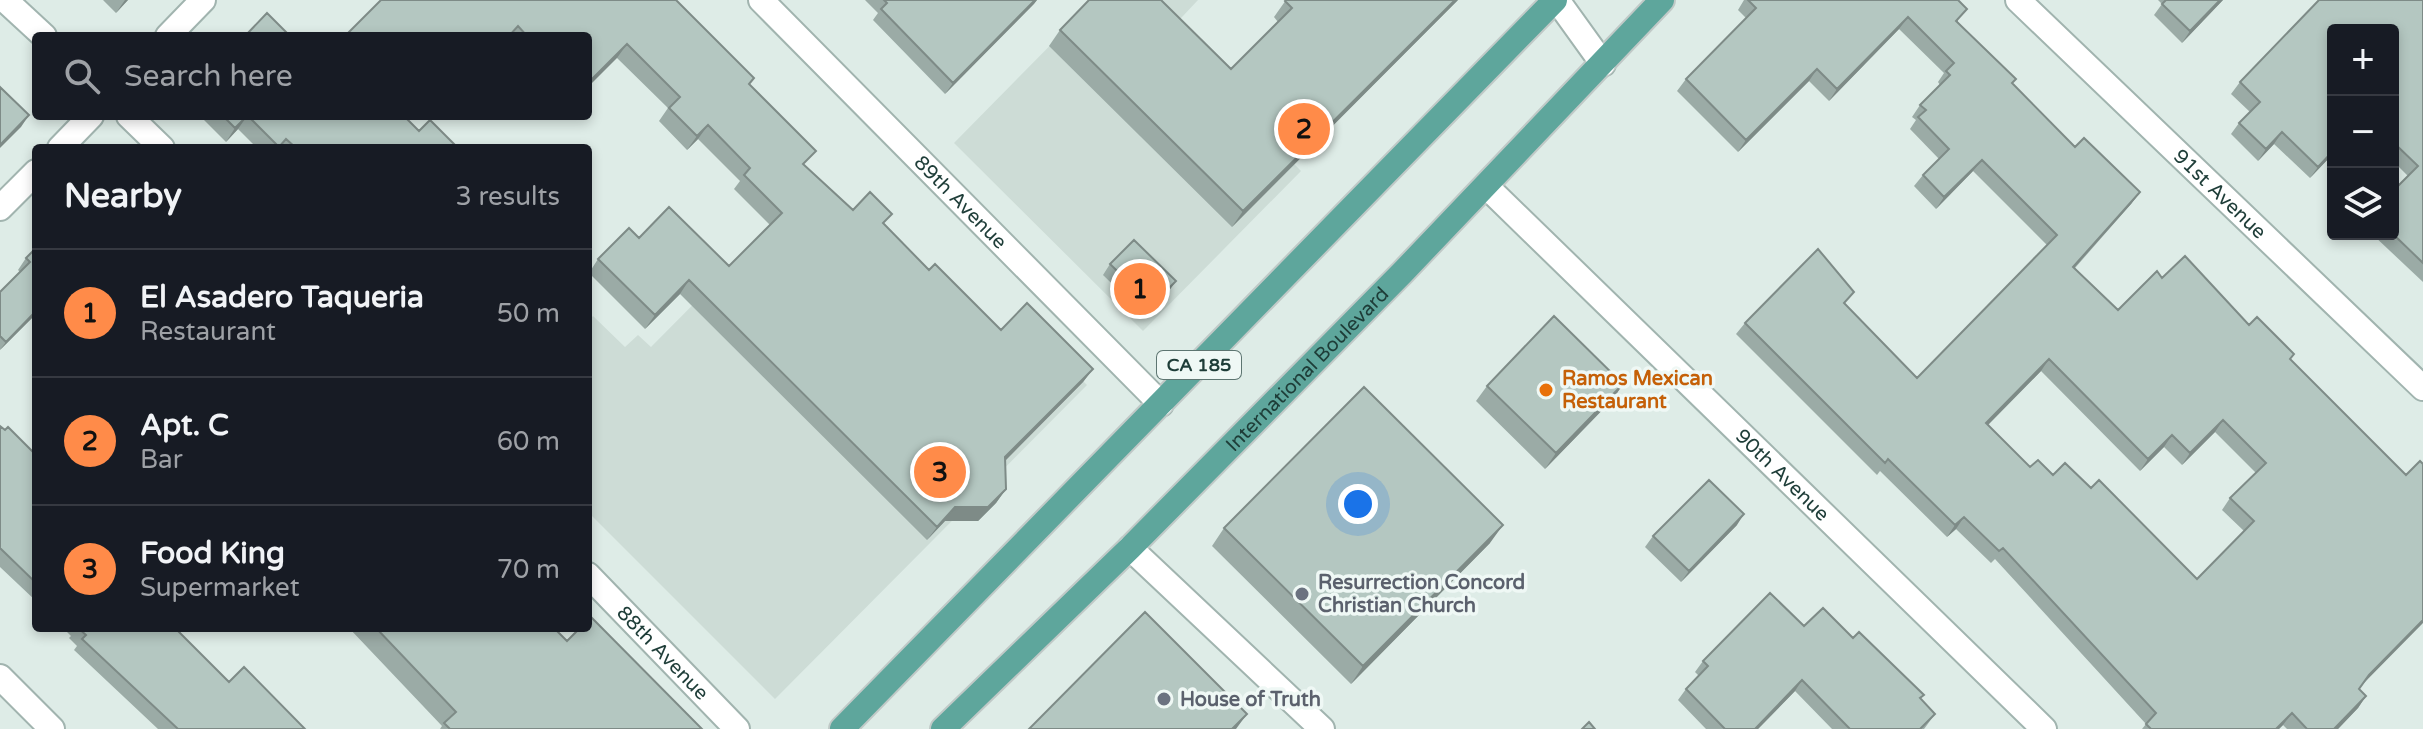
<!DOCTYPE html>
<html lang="en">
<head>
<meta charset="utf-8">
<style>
	:root { --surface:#171b24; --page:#242831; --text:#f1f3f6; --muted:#9ea1a6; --line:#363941; --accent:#ff8b49 }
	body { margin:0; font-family:"Varela Round",sans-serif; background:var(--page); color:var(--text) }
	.controls { position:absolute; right:24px; top:24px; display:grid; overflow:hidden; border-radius:8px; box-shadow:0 4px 12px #0003 }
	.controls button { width:72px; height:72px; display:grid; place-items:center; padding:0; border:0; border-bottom:2px solid var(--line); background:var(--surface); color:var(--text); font:40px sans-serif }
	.you { position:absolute; left:1358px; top:504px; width:28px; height:28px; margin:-20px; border:6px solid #fff; border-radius:50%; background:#1a73e8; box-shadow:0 0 0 12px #1a73e833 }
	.badge { display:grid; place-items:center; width:52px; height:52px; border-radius:50%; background:var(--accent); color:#111; font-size:26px; font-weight:700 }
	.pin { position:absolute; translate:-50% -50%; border:4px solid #fff; box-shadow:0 2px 8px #0006 }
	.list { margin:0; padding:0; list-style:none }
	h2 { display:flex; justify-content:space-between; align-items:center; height:104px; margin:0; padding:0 32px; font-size:34px }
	h2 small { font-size:26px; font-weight:400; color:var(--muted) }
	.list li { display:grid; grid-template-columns:52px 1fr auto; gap:24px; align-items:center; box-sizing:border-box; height:128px; padding:0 32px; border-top:2px solid var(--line) }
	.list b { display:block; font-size:30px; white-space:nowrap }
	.list p { margin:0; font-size:26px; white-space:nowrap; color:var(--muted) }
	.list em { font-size:26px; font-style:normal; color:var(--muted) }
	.icon { flex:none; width:44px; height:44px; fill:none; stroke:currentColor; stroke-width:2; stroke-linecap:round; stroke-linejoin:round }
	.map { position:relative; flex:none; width:2423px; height:729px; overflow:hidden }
	.search { position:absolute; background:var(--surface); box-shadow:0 4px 12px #0003; left:32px; top:32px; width:560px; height:88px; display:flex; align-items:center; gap:20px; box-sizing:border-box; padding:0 28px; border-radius:8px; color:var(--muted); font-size:30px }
	.panel { position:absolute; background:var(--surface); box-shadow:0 4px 12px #0003; left:32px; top:144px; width:560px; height:488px; border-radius:8px }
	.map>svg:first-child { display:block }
	.built { fill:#cddcd6 }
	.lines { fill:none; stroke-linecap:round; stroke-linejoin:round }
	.minor-casing { stroke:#a1b4af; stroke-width:28 }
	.tertiary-casing { stroke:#a1b4af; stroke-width:28 }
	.primary-casing { stroke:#c0c9c7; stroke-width:28 }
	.minor { stroke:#fff; stroke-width:24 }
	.tertiary { stroke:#fff; stroke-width:24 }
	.primary { stroke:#5ea69c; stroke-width:24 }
	.wall { fill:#9baba6; fill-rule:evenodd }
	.shaded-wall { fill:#7e8b87 }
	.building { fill:#b4c7c1; stroke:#7e8b87; stroke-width:2; fill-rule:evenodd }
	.food-dot { fill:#e8710a; stroke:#eff8f5; stroke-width:3 }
	.worship-dot { fill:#6b7280; stroke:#eff8f5; stroke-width:3 }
	.labels { text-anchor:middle; stroke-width:7; stroke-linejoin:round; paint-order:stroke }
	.shield { fill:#eff8f5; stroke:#5d7571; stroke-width:2 }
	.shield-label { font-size:18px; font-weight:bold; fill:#1e3d38 }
	.street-label { font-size:20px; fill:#1e3d38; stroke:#eff8f5 }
	.food-label { font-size:20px; font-weight:bold; fill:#c56008; stroke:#eff8f5; text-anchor:start }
	.worship-label { font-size:20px; font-weight:bold; fill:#5b616d; stroke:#eff8f5; text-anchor:start }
</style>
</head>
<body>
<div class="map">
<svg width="2423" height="729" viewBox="0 0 2423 729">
	<rect width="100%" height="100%" fill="#deece7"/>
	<path class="built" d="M1095 0H1198L1167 33 1301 171 1143 331 954 143Z
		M774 223 942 390 1017 315 1087 385 775 699 588 512V322L593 316 625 347 638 335 651 347Z"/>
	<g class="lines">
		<g class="minor-casing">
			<g id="minor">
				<path d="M5 0 44 36"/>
				<path id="s1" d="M761 0 1161 404"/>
				<path id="s2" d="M2018 0 2423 388"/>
				<path d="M168 36 203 0"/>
				<path d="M129 116 162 148"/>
				<path d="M60 148 91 116"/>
				<path id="s3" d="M1486 186 2044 729"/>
				<path d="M0 208 36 172"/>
				<path d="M1130 548 1322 729"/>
				<path id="s4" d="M588 575 737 729"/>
				<path d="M0 677 52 729"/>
			</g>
		</g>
		<g class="tertiary-casing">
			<path id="tertiary" d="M1557 0 1603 64"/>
		</g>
		<g class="primary-casing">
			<g id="primary">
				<path d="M842 729 1555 0"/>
				<path id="s5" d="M943 729 1130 548 1402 273 1662 0"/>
			</g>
		</g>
		<use href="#minor" class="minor"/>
		<use href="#tertiary" class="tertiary"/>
		<use href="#primary" class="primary"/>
	</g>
	<path class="wall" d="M103 0H128L116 13Z
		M676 0 750 85 805 166 853 210 884 224 929 270 1001 330 1093 369 1083 382 1005 461 1006 489 996 503 978 521H945L927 540 680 294 645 329 589 273 598 259 639 238 729 266 770 225 734 189 740 181 698 139 687 150 659 121 668 108 617 58 588 36H345Z
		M865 0H1037L945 94 873 20 878 13Z
		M1286 0H1458L1232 227 1049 46 1060 30 1231 69 1278 22 1274 17Z
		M1744 0H1958V22L2012 84 2075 147 2140 192 2131 204 2075 268 2118 310 2162 278 2249 325 2290 359 2361 686 2359 689 2366 696 2358 708 2338 729H2287L2283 725 2279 729H2142L2146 724 1995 559 1991 563 1956 529 1947 537 1880 471 1877 475 1736 334 1745 323 1845 305 1917 378 2047 245 1973 171 1936 209 1914 186 1923 175 1939 159 1910 129 1916 120 1912 117 1920 105 1940 85 1938 82 1944 73 1899 29 1829 101 1809 81 1738 152 1677 91 1686 79 1746 18 1738 10ZM2041 371 2140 471 2164 447 2182 465 2215 432 2256 473 2230 498 2222 510 2244 531 2197 579 2091 488 2030 467 1988 425Z
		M2158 0H2223L2182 43 2154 15 2162 4Z
		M2319 0H2423V282L2372 234H2393V191L2408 176 2393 161V30H2333V160L2330 157 2310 178 2274 144 2258 161 2231 134 2239 123 2250 112 2231 94 2240 82Z
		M200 116H404L419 131 458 148H257L238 129 226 142Z
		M36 248V314L0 350V292L20 272 18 270 26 258Z
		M1110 264 1176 281 1168 292 1145 316 1103 275Z
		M1623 384 1613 399 1545 469 1476 401 1487 386Z
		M0 426 36 455V601L0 567Z
		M1737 525 1681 582 1645 547 1653 536Z
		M1224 528 1490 543 1351 684 1212 546Z
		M1804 626 1853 638 1921 699 1935 714 1927 725 1924 729H1832L1795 691 1758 729H1706L1678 700 1686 689 1699 676 1695 672 1703 661Z
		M63 628H175L229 682 305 729H158L74 650 77 646 69 638 71 636Z
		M349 628H554L567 641 702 729H440L442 726Z"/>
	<path class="shaded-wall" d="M125 0H128L116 13Z
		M1035 0H1037L1034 4 945 94 953 83Z
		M1455 0H1458L1232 227 1243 211Z
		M2220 0H2223L2182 43 2190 31Z
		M1908 17 1899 29 1829 101 1837 89Z
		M627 44 617 58 588 87V83Z
		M1817 69 1809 81 1738 152 1746 140Z
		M29 115 21 127 0 148V145Z
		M247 116 238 129 226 142 235 128Z
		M708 125 698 139 687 150 697 136Z
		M2282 132 2274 144 2258 161 2266 149Z
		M2333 151 2330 157 2310 178 2318 167Z
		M1982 160 1973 171 1936 209 1944 197Z
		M2140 192 2131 204 2065 278 2073 267Z
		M689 280 680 294 645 329 655 315Z
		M1176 281 1168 292 1145 316 1152 305Z
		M36 311V314L0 350 6 342Z
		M2049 359 2041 371 1978 435 1986 423Z
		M1093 369 1083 382 995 471 1005 457Z
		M1623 384 1613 399 1545 469 1556 453Z
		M2223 420 2215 432 2182 465 2190 453Z
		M2172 435 2164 447 2140 471 2148 459Z
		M1006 489 996 503 978 521H945L927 540 937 527 955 507Z
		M1744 514 1737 525 1681 582 1689 571Z
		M1964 517 1956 529 1947 537 1955 525Z
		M1503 525 1490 543 1351 684 1363 666Z
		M2423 620V623L2361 686 2369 675Z
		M1802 680 1795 691 1758 729H1755Z
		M2366 696 2358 708 2338 729H2334Z
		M2292 713 2283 725 2279 729H2276Z
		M1247 714 1236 729H1232Z"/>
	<path class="building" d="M381 0H676L754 78 749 84 816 151 803 164 853 210 870 192 892 214 883 223 929 270 935 264 1001 330 1027 303 1093 369 1005 457 1006 489 988 507H955L937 527 689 280 655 315 598 259 629 228 639 238 669 207 729 266 782 213 744 175 750 168 708 125 697 136 669 108 680 97 627 44 588 83V36H527L518 26 509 36H345Z
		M884 0H1035L953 83 881 9 887 3Z
		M1089 0H1161L1231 69 1292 8 1285 1 1286 0H1455L1243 211 1060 30Z
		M1748 0H1958L1967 9 1956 21 2016 79 2012 83 2075 147 2084 138 2140 192 2073 267 2118 310 2157 271 2162 278 2185 256 2249 325 2257 317 2294 354 2290 359 2406 475 2420 461 2423 464V620L2369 675 2359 689 2366 696 2334 729H2307L2292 713 2276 729H2151L2146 724 2156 713 2003 548 1999 551 1964 517 1955 525 1888 459 1885 463 1745 323 1818 249 1854 292 1844 303 1917 378 2057 235 1982 160 1944 197 1923 175 1949 149 1918 117 1926 110 1920 105 1950 75 1946 71 1954 63 1908 17 1837 89 1817 69 1746 140 1686 79 1756 8ZM2049 359 2148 459 2172 435 2190 453 2223 420 2266 463 2230 498 2254 521 2197 579 2099 480 2091 488 2065 463 2053 475 2038 460 2030 467 1986 423Z
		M2166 0H2220L2190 31 2162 4Z
		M2319 0H2423V263L2393 234V191L2418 166 2393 142V30H2333V151L2318 167 2282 132 2266 149 2239 123 2260 102 2240 82Z
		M267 13 290 36H245Z
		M0 87 29 115 0 145Z
		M223 116H247L235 128Z
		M248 116H404L419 131 430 120 458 148H296L286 139 279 147Z
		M1134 240 1176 281 1152 305 1110 264Z
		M36 248V311L6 342 0 336V292L30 262 26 258Z
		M1554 316 1623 384 1556 453 1487 386Z
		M1364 387 1503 525 1363 666 1224 528Z
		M0 426 5 430 8 427 36 455V583L0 548Z
		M1709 480 1744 514 1689 571 1653 536Z
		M1770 593 1804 626 1823 608 1853 638 1859 632 1924 695 1920 698 1935 714 1920 729H1850L1802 680 1755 729H1725L1686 689 1708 666 1703 661Z
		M1145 612 1247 714 1232 729H1029Z
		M591 617 702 729H450L444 723 456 712 376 628H554L567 641 580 628H588V620Z
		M78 628H175L229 682 244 667 305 729H178L82 639 86 635Z
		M1589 722 1595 729H1582Z"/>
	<circle class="food-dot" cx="1546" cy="390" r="8"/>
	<g class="worship-dot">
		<circle cx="1302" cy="594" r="8"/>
		<circle cx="1164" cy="699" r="8"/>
	</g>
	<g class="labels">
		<rect class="shield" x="1157" y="351" width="84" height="28" rx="6"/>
		<g class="shield-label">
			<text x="1199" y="371">CA 185</text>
		</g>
		<g class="street-label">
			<text dy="7" stroke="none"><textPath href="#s2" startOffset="280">91st Avenue</textPath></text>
			<text dy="7" stroke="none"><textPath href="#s1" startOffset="284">89th Avenue</textPath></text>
			<text dy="7" stroke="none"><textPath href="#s5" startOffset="512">International Boulevard</textPath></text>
			<text dy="7" stroke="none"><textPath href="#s3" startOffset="414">90th Avenue</textPath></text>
			<text dy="7" stroke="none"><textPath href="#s4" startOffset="108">88th Avenue</textPath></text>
		</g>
		<g class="food-label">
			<text x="1562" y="385">Ramos Mexican<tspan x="1562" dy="23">Restaurant</tspan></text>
		</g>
		<g class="worship-label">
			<text x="1318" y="589">Resurrection Concord<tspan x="1318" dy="23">Christian Church</tspan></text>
			<text x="1180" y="706">House of Truth</text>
		</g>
	</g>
</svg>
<div class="controls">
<button>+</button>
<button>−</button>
<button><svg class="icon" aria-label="layers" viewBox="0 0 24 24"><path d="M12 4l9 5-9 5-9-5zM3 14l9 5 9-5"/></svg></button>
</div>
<div class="you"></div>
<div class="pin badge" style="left:1140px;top:289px">1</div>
<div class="pin badge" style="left:1304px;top:129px">2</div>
<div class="pin badge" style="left:940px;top:472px">3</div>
<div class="search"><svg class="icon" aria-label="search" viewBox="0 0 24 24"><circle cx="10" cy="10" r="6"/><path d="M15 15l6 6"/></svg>Search here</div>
<section class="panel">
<h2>Nearby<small>3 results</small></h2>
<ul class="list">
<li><span class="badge">1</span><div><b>El Asadero Taqueria</b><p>Restaurant</p></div><em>50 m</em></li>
<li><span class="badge">2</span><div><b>Apt. C</b><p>Bar</p></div><em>60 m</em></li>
<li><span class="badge">3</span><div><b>Food King</b><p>Supermarket</p></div><em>70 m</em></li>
</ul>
</section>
</div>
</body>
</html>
